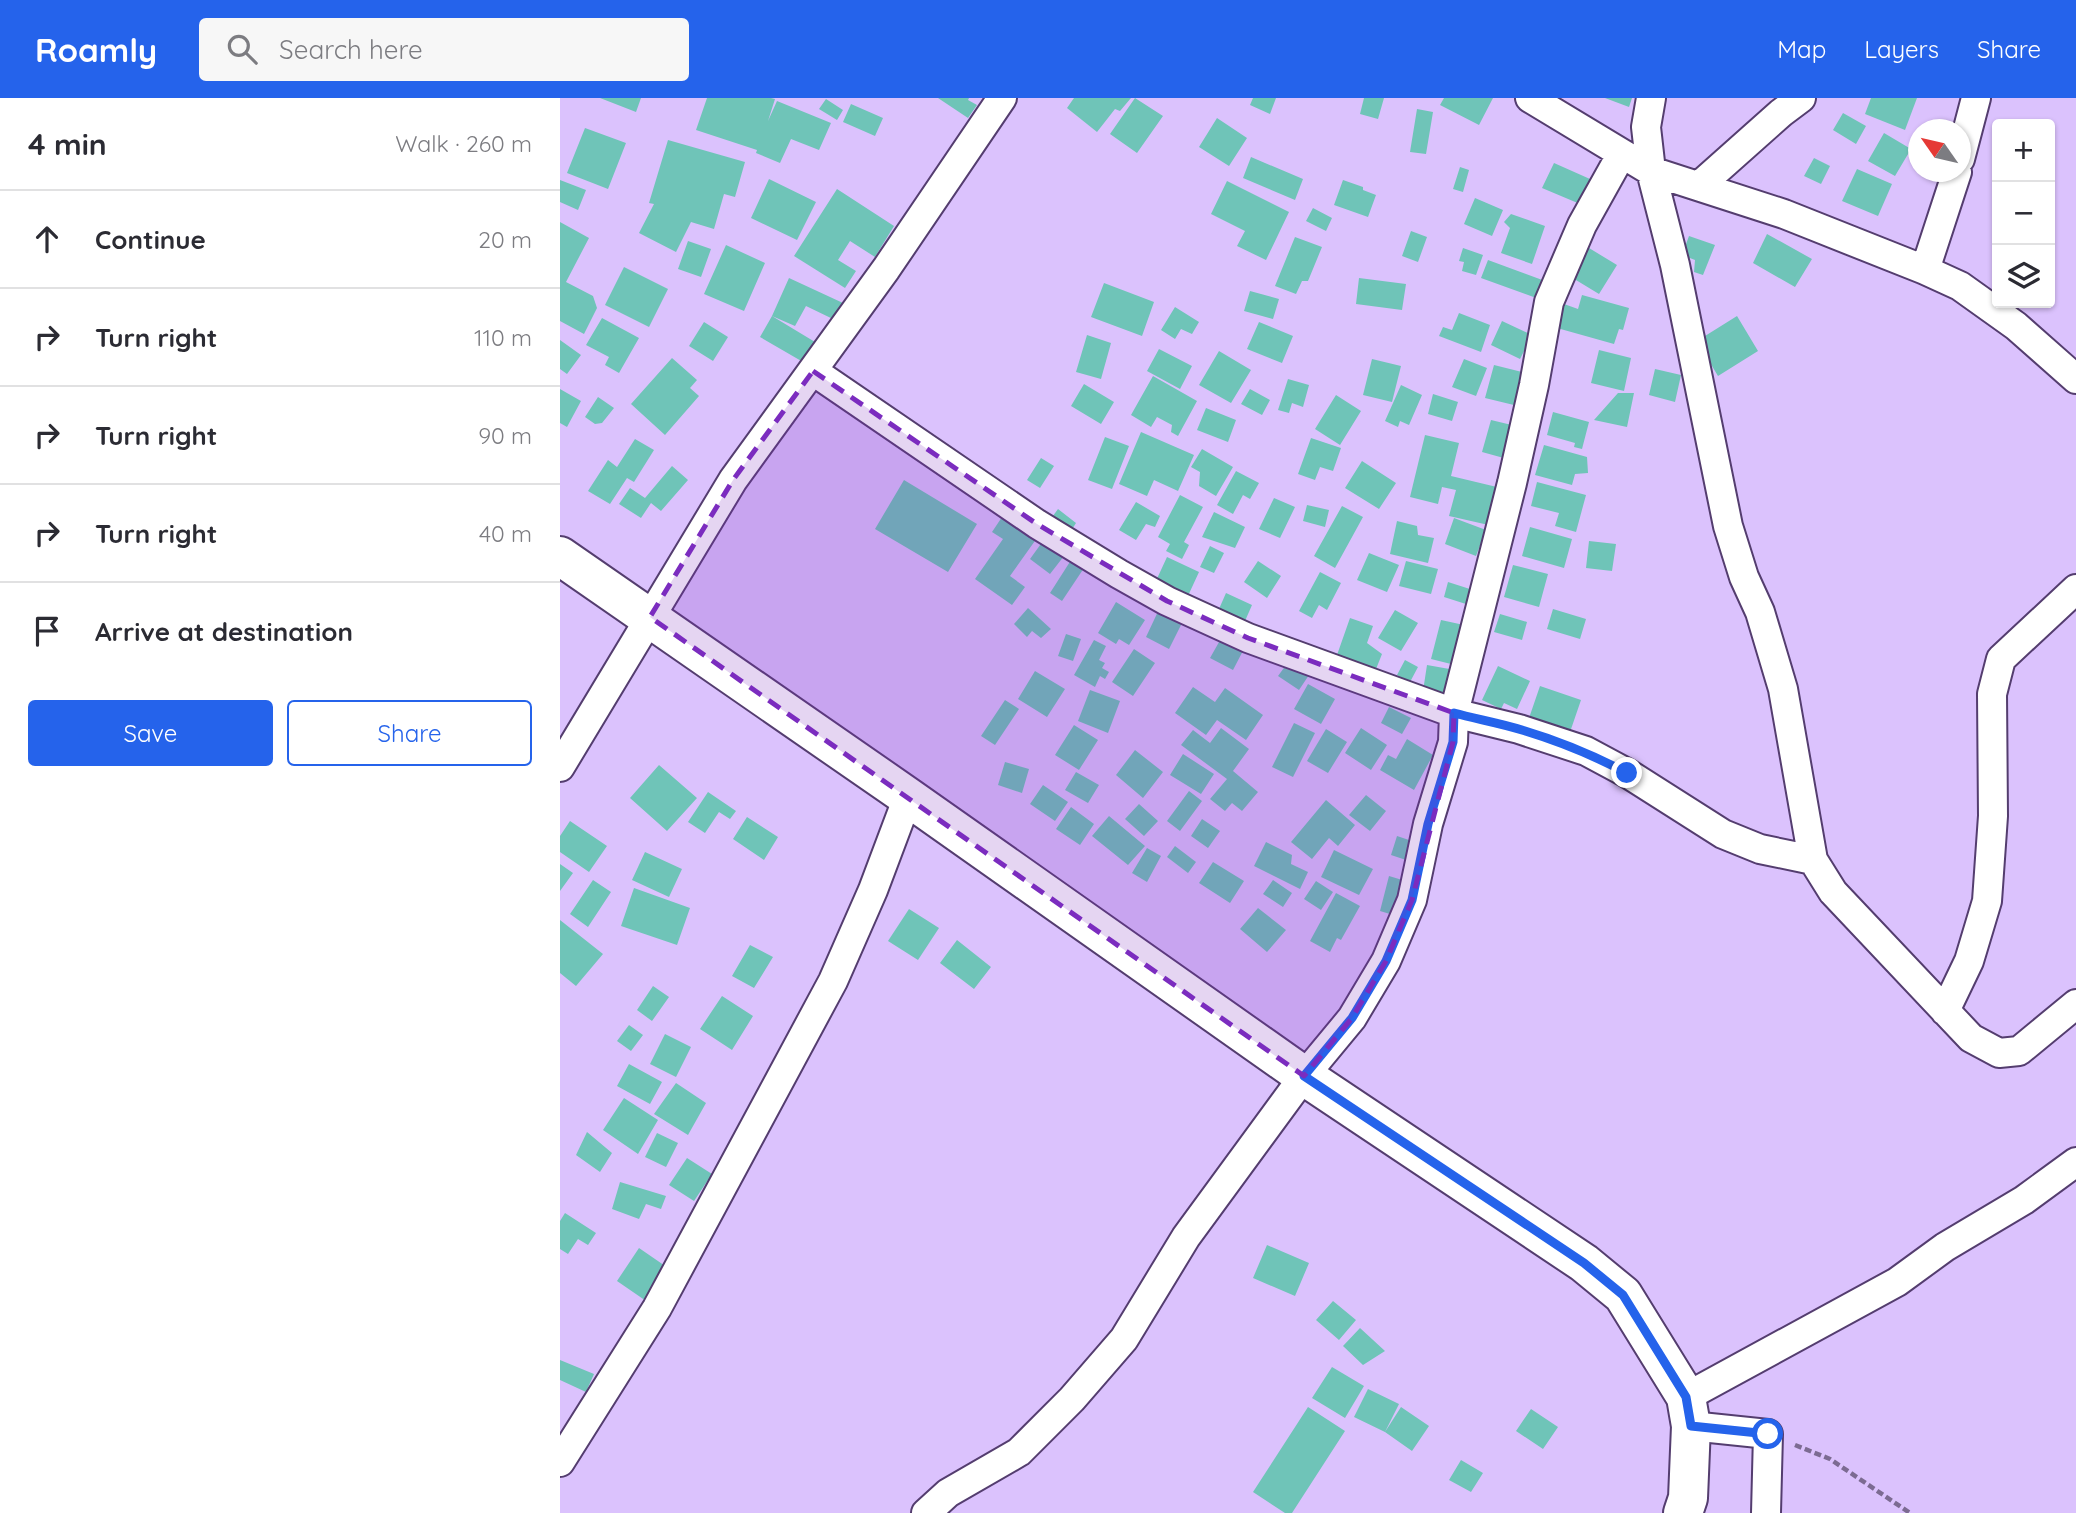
<!DOCTYPE html>
<html lang="en">
<head>
<meta charset="utf-8">
<style>
	:root { --surface:#fff; --page:#f7f7f7; --text:#2b2b33; --muted:#7c7c81; --line:#e1e1e2; --accent:#2563eb }
	body { margin:0; font-family:Quicksand,sans-serif; background:var(--page); color:var(--text) }
	.controls { position:absolute; right:21px; top:21px; display:grid; overflow:hidden; border-radius:7px; box-shadow:0 2px 5px #0004 }
	.controls button { width:63px; height:63px; display:grid; place-items:center; padding:0; border:0; border-bottom:2px solid var(--line); background:var(--surface); color:var(--text); font:35px sans-serif }
	.compass { position:absolute; left:1348px; top:21px; width:63px; height:63px; border-radius:50%; background:var(--surface); box-shadow:0 2px 5px #0004; rotate:304deg }
	.stop { position:absolute; width:21px; height:21px; margin:-16px; border:5px solid #2563eb; border-radius:50%; background:#fff }
	.stop.end { background:#2563eb; border-color:#fff; box-shadow:0 2px 7px #0008 }
	.list { margin:0; padding:0; list-style:none }
	h2 { display:flex; justify-content:space-between; align-items:center; height:91px; margin:0; padding:0 28px; font-size:30px }
	h2 small { font-size:23px; font-weight:400; color:var(--muted) }
	.list li { display:grid; grid-template-columns:46px 1fr auto; gap:21px; align-items:center; box-sizing:border-box; height:98px; padding:0 28px; border-top:2px solid var(--line) }
	.list b { display:block; font-size:26px; white-space:nowrap }
	.list em { font-size:23px; font-style:normal; color:var(--muted) }
	.actions { display:flex; gap:14px; padding:21px 28px }
	.actions a { flex:1; padding:16px 0; border:2px solid var(--accent); border-radius:7px; text-align:center; font-size:24px; color:var(--accent) }
	.actions .main { background:var(--accent); color:#fff }
	.icon { flex:none; width:38px; height:38px; fill:none; stroke:currentColor; stroke-width:2; stroke-linecap:round; stroke-linejoin:round }
	.map { position:relative; flex:none; width:1516px; height:1415px; overflow:hidden }
	header { display:flex; align-items:center; gap:42px; box-sizing:border-box; height:98px; padding:0 35px; background:var(--accent); color:#fff }
	header strong { font-size:33px }
	nav { display:flex; gap:38px; margin-inline-start:auto; font-size:24px }
	.search { width:490px; height:63px; background:var(--page); display:flex; align-items:center; gap:18px; box-sizing:border-box; padding:0 24px; border-radius:7px; color:var(--muted); font-size:26px }
	main { display:flex }
	aside { flex:1; background:var(--surface) }
	.map>svg:first-child { display:block }
	.building { fill:#6fc4b8 }
	.lines { fill:none; stroke-linecap:round; stroke-linejoin:round }
	.street-casing { stroke:#543d6f; stroke-width:32 }
	.secondary-casing { stroke:#543d6f; stroke-width:42 }
	.path { stroke:#7c6b92; stroke-width:4.5; stroke-dasharray:7 3.5; stroke-linecap:butt }
	.street { stroke:#fff; stroke-width:28 }
	.secondary { stroke:#fff; stroke-width:38 }
	.route { stroke:#2563eb; stroke-width:9 }
	.marked { fill:#7b2cbf; fill-opacity:0.2; stroke:#7b2cbf; stroke-width:5; stroke-dasharray:14 9; stroke-linejoin:round }
</style>
</head>
<body>
<header>
<strong>Roamly</strong>
<div class="search"><svg class="icon" aria-label="search" viewBox="0 0 24 24"><circle cx="10" cy="10" r="6"/><path d="M15 15l6 6"/></svg>Search here</div>
<nav><a>Map</a><a>Layers</a><a>Share</a></nav>
</header>
<main>
<aside>
<h2>4 min<small>Walk · 260 m</small></h2>
<ul class="list">
<li><svg class="icon" aria-label="ahead" viewBox="0 0 24 24"><path d="M12 20V5M6 11l6-6 6 6"/></svg><div><b>Continue</b></div><em>20 m</em></li>
<li><svg class="icon" aria-label="right" viewBox="0 0 24 24"><path d="M7 20v-9h11M14 6l5 5-5 5"/></svg><div><b>Turn right</b></div><em>110 m</em></li>
<li><svg class="icon" aria-label="right" viewBox="0 0 24 24"><path d="M7 20v-9h11M14 6l5 5-5 5"/></svg><div><b>Turn right</b></div><em>90 m</em></li>
<li><svg class="icon" aria-label="right" viewBox="0 0 24 24"><path d="M7 20v-9h11M14 6l5 5-5 5"/></svg><div><b>Turn right</b></div><em>40 m</em></li>
<li><svg class="icon" aria-label="arrive" viewBox="0 0 24 24"><path d="M6 21V4h12l-3 4 3 4H6"/></svg><div><b>Arrive at destination</b></div></li>
</ul>
<div class="actions"><a class="main">Save</a><a>Share</a></div>
</aside>
<div class="map">
<svg width="1516" height="1415" viewBox="0 0 1516 1415">
	<rect width="100%" height="100%" fill="#dbc2fd"/>
	<path class="building" d="M40 0H81L76 14Z
		M147 0H211L215 1 208 23 217 3 271 25 259 52 231 41 220 65 196 55 197 52 136 32Z
		M378 0H409L408 2 417 7 408 20Z
		M514 0H571L560 13 555 11 537 34 507 10Z
		M575 0 603 18 577 55 550 36Z
		M693 0H716L710 16 690 7Z
		M804 0H824L818 21 800 16Z
		M884 0H933L919 27 880 7Z
		M1045 0H1072L1069 9Z
		M1311 0H1357L1345 32 1305 16Z
		M266 1 283 12 277 22 259 11Z
		M291 6 323 20 315 38 283 24Z
		M857 11 873 14 866 56 850 54Z
		M1283 15 1306 28 1296 46 1273 32Z
		M657 20 687 40 669 68 639 49Z
		M25 30 66 45 48 91 7 75Z
		M1324 35 1351 51 1335 78 1308 63Z
		M108 42 185 64 175 99 164 96 154 131 131 124 116 154 79 135 94 106 89 105Z
		M691 59 743 81 735 102 683 80Z
		M1254 60 1270 68 1261 86 1244 78Z
		M994 65 1030 81 1020 106 982 90Z
		M900 69 909 72 903 94 893 91Z
		M1297 71 1332 86 1318 118 1282 103Z
		M209 81 256 104 237 142 191 120Z
		M0 82 26 92 18 112 0 104Z
		M783 82 803 89V92L816 97 808 119 774 107Z
		M667 83 729 114 706 162 677 148 685 133 651 116Z
		M277 91 334 128 315 159 290 143 278 162 296 173 285 190 234 158Z
		M915 100 943 112 932 138 904 126Z
		M753 110 772 120 766 133 746 123Z
		M951 116 985 128 972 166 941 155 950 130 944 124Z
		M0 124 29 140 6 184 33 198 37 210 24 236 0 223Z
		M851 133 867 139 858 164 842 158Z
		M1207 136 1252 161 1235 189 1193 165Z
		M1129 138 1155 147 1143 177 1134 174 1135 162 1122 157Z
		M735 139 762 149 748 183H742L736 196 715 188Z
		M128 143 151 151 141 179 118 171Z
		M166 147 205 165 184 213 144 196Z
		M903 150 923 157 916 177 902 173 904 164 899 163Z
		M1029 150 1057 167 1039 196 1011 179Z
		M928 162 985 183 979 201 921 180Z
		M64 169 108 191 89 229 45 207Z
		M229 180 283 205 275 222 246 208 235 228 212 218Z
		M799 180 846 186 842 212 796 206Z
		M544 185 594 204 582 238 531 219Z
		M690 193 719 201 713 221 684 213Z
		M1022 197 1069 210 1063 232 1059 231 1054 246 997 230 1004 206 1018 211Z
		M615 209 639 224 632 236 621 231 615 241 601 232Z
		M899 215 930 227 921 254 879 238 883 229 892 232Z
		M212 218 255 244 243 264 200 239Z
		M1177 218 1198 253 1158 278 1137 243Z
		M42 220 79 240 59 275 45 267 49 259 26 247Z
		M942 223 972 237 960 261 931 247Z
		M144 224 168 239 153 263 129 248Z
		M699 224 733 238 722 265 687 251Z
		M527 237 551 245 541 281 516 274Z
		M0 242 21 257 7 276 0 271Z
		M599 251 632 268 620 291 587 273Z
		M1039 252 1071 260 1064 293 1031 285Z
		M659 253 691 272 671 305 639 287Z
		M112 260 137 282 130 290 139 298 105 337 71 306Z
		M812 261 841 268 832 304 803 297Z
		M904 261 927 270 916 298 892 289Z
		M934 267 966 275 958 308 925 300Z
		M1095 271 1121 277 1115 304 1089 297Z
		M593 278 637 303 618 338 611 334 612 327 597 319 591 329 571 317Z
		M728 281 749 287 743 309 732 305 729 315 718 312Z
		M524 286 554 304 541 326 511 308Z
		M841 287 862 297 849 327 840 323 838 329 825 323Z
		M0 291 21 303 7 329 0 325Z
		M690 291 710 302 702 317 681 306Z
		M1058 295H1074L1067 329 1034 322Z
		M873 296 898 304 892 323 868 316Z
		M776 297 801 313 780 347 755 331Z
		M38 299 54 310 42 325 35 326 25 319Z
		M646 310 676 322 668 344 637 332Z
		M993 314 1029 324 1022 351 1014 349 1015 345 987 337Z
		M931 322 960 329 951 362 922 354Z
		M581 334 634 357 618 393 594 382 587 398 559 386Z
		M865 337 899 345 891 378 941 390 933 428 889 418 896 392 882 389 878 406 850 399Z
		M545 339 569 348 552 391 528 382Z
		M751 340 781 350 773 373 760 369 755 382 738 376Z
		M75 341 94 352 74 384 67 380 50 406 28 393 48 362 57 369Z
		M984 347 1027 359 1028 375 1015 376 1012 387 975 377Z
		M642 351 673 369 656 398 639 388 640 374 631 369Z
		M481 360 494 368 480 390 467 382Z
		M802 363 836 385 819 411 785 390Z
		M112 368 128 382 101 413 91 405 81 420 59 406 70 390 85 400Z
		M676 373 699 385 690 401 683 397 673 416 657 407Z
		M344 382 417 426 388 474 315 431Z
		M977 384 1026 397 1016 434 995 428 999 415 971 408Z
		M620 397 643 409 624 444 629 447 622 461 606 453 610 446 598 439Z
		M714 400 735 409 720 440 699 431Z
		M576 404 600 418 595 429 586 426 576 442 559 432Z
		M747 407 769 412 765 429 743 423Z
		M782 408 803 419 775 470 754 458Z
		M498 411 516 425 509 436 490 422Z
		M654 414 685 429 675 450 642 439Z
		M444 416 477 440 450 478 465 489 452 507 415 481 443 441 432 434Z
		M894 420 926 432 916 458 885 446Z
		M837 423 857 428 858 437 874 440 868 465 830 456Z
		M970 429 1012 441 1004 470 962 458Z
		M483 443 504 458 490 476 470 461Z
		M1029 443 1056 446 1052 473 1026 470Z
		M650 448 664 455 654 475 640 469Z
		M809 455 839 467 827 494 797 482Z
		M513 459 526 467 502 503 490 495Z
		M607 459 639 474 627 500 595 485Z
		M698 463 721 478 707 500 684 484Z
		M846 463 878 471 871 496 839 488Z
		M953 467 988 476 979 509 944 499Z
		M760 474 781 485 767 512 759 507 752 520 739 513Z
		M888 484 913 492 909 507 884 499Z
		M666 495 692 507 685 523 659 511Z
		M556 504 585 522 569 547 559 541 556 546 538 535Z
		M602 505 626 517 609 551 586 539Z
		M468 510 491 531 481 540 472 533 467 539 454 526Z
		M993 511 1026 521 1020 541 987 531Z
		M835 512 858 525 841 553 818 540Z
		M940 516 967 524 962 542 934 534Z
		M790 520 813 528 807 545 822 556 816 571 777 557Z
		M881 522 904 527 895 567 871 561Z
		M506 536 521 541 513 563 498 558Z
		M663 537 685 549 673 572 650 560Z
		M534 542 546 548 539 562 545 565 542 570 549 574 545 581 540 578 535 589 514 577Z
		M574 551 595 565 573 598 552 584Z
		M845 562 858 569 850 584 837 577Z
		M729 563 749 577 739 592 718 578Z
		M867 567 895 572 890 597 863 593Z
		M938 568 970 583 957 611 944 605 941 611 922 602Z
		M475 573 505 591 487 619 458 601Z
		M748 586 775 601 761 626 734 611Z
		M980 588 1021 602 1009 637 968 623Z
		M633 589 655 604 665 590 703 617 686 642 657 622 646 637 615 615Z
		M530 592 560 603 548 635 518 623Z
		M445 602 459 611 435 647 421 638Z
		M829 609 851 620 842 636 821 625Z
		M734 625 755 635 733 679 712 669Z
		M514 627 538 642 519 672 495 657Z
		M661 630 689 651 673 673 698 694 682 713 672 705 665 713 650 701 667 681 621 647 633 632 650 645Z
		M801 630 827 647 811 672 785 655Z
		M766 631 787 644 768 675 747 663Z
		M847 641 873 657 854 692 820 672 828 657 836 661Z
		M575 652 603 674 583 700 556 677Z
		M623 656 654 676 641 696 610 677Z
		M445 664 469 671 462 695 438 687Z
		M99 667 137 700 107 733 70 700Z
		M516 674 539 687 528 705 505 692Z
		M483 687 508 704 495 723 470 706Z
		M629 693 642 703 620 733 607 723Z
		M148 694 176 713 170 721 159 714 145 735 128 724Z
		M806 697 826 713 810 733 789 717Z
		M766 702 795 727 778 748 769 740 752 761 731 744Z
		M579 706 598 723 584 738 565 721Z
		M511 709 534 726 520 747 496 731Z
		M549 718 585 748 568 767 532 738Z
		M187 719 218 739 204 762 173 741Z
		M642 721 660 733 648 750 631 738Z
		M10 723 47 748 29 774 0 754V738Z
		M837 738 861 746 855 765 831 757Z
		M706 744 732 757 731 766 748 774 740 791 694 768Z
		M615 748 636 764 628 775 607 759Z
		M587 750 601 758 587 784 572 775Z
		M774 752 813 771 799 797 761 779Z
		M85 754 122 771 109 799 72 782Z
		M653 764 684 783 670 805 639 785Z
		M0 766 13 775 0 793Z
		M829 778 849 784 840 819 820 813Z
		M33 782 51 794 28 829 10 816Z
		M713 782 732 795 723 809 703 796Z
		M756 783 773 794 761 812 744 801Z
		M74 790 130 810 117 847 61 828Z
		M776 795 800 808 781 842 777 840 770 854 750 843Z
		M698 810 726 832 707 854 680 831Z
		M349 811 379 830 358 862 328 843Z
		M0 822 43 856 16 888 0 875Z
		M397 842 431 869 414 891 380 865Z
		M190 847 213 859 194 890 172 878Z
		M93 888 109 899 92 923 77 912Z
		M162 898 193 918 172 952 140 931Z
		M69 927 83 937 71 953 57 943Z
		M105 936 131 949 116 979 90 966Z
		M69 966 102 984 90 1006 57 988Z
		M116 985 146 1005 128 1037 94 1016Z
		M64 1000 98 1022 78 1056 43 1032Z
		M27 1034 52 1055 40 1074 16 1057Z
		M97 1035 118 1045 106 1069 85 1059Z
		M127 1060 152 1076 134 1103 109 1087Z
		M60 1084 106 1098 101 1111 86 1106 79 1121 52 1111Z
		M5 1115 36 1135 28 1147 18 1141 8 1156 0 1151V1123Z
		M707 1147 749 1165 735 1198 693 1180Z
		M79 1150 111 1172 89 1205 57 1183Z
		M773 1203 796 1222 779 1242 756 1222Z
		M800 1230 825 1253 803 1267 783 1248Z
		M0 1262 34 1276 26 1294 0 1282Z
		M772 1269 804 1288 785 1320 752 1300Z
		M808 1291 839 1306 825 1334 794 1319Z
		M748 1309 785 1333 732 1415H725L693 1394Z
		M841 1309 869 1328 852 1353 825 1334Z
		M971 1311 998 1329 983 1351 956 1333Z
		M901 1362 923 1375 911 1394 889 1382Z"/>
	<g class="lines">
		<g class="street-casing">
			<path id="street" d="M970 0 1091 73 1224 116 1365 172 1400 188 1456 228 1516 281
				M1091 0 1086 29 1091 73 1115 167 1168 428 1184 479 1200 514 1223 591 1253 762
				M1400 61 1416 0
				M1139 88 1221 15 1241 0
				M1365 172 1397 74
				M253 273 477 426 559 476 607 503 688 540 894 615 959 631 1026 653 1067 675 1163 736 1200 751 1253 762 1273 794 1411 940 1439 955 1459 953 1516 906
				M0 669 173 382 326 171 442 0
				M1385 913 1409 863 1427 803 1433 718 1432 596 1441 561 1516 491
				M1126 1299 1337 1184 1385 1149 1464 1102 1516 1064
				M1131 1328 1208 1336 1206 1415
				M0 1364 97 1210 273 883 313 792 348 699
				M366 1415 388 1395 459 1354 512 1301 564 1241 626 1139 744 978 792 920 826 863 852 802 868 726 893 644 894 615 952 385 974 287 989 204 1022 127 1061 57"/>
		</g>
		<g class="secondary-casing">
			<path id="secondary" d="M0 458 348 699 744 978 1024 1165 1063 1197 1126 1299 1131 1328 1128 1400 1123 1415"/>
		</g>
		<path class="path" d="M1235 1347 1270 1361 1350 1415"/>
		<use href="#street" class="street"/>
		<use href="#secondary" class="secondary"/>
	</g>
	<g class="lines">
		<path class="route" d="M1067 675C1033 657 999 643 962 632 940 625 916 621 894 615L893 644 868 726 852 802 826 863 792 920 744 978 1024 1165 1063 1197 1126 1299 1131 1328 1208 1336"/>
	</g>
	<path class="marked" d="M253 273 477 426 607 503 688 540 894 615 893 644 852 802 826 863 792 920 744 978 90 519 173 382Z"/>
</svg>
<div class="controls">
<button>+</button>
<button>−</button>
<button><svg class="icon" aria-label="layers" viewBox="0 0 24 24"><path d="M12 4l9 5-9 5-9-5zM3 14l9 5 9-5"/></svg></button>
</div>
<svg class="compass" viewBox="-18 -18 36 36"><path d="M0-13l5 13h-10z" fill="#e53935"/><path d="M0 13l5-13h-10z" fill="#7c7c81"/></svg>
<div class="stop" style="left:1208px;top:1336px"></div>
<div class="stop end" style="left:1067px;top:675px"></div>
</div>
</main>
</body>
</html>
